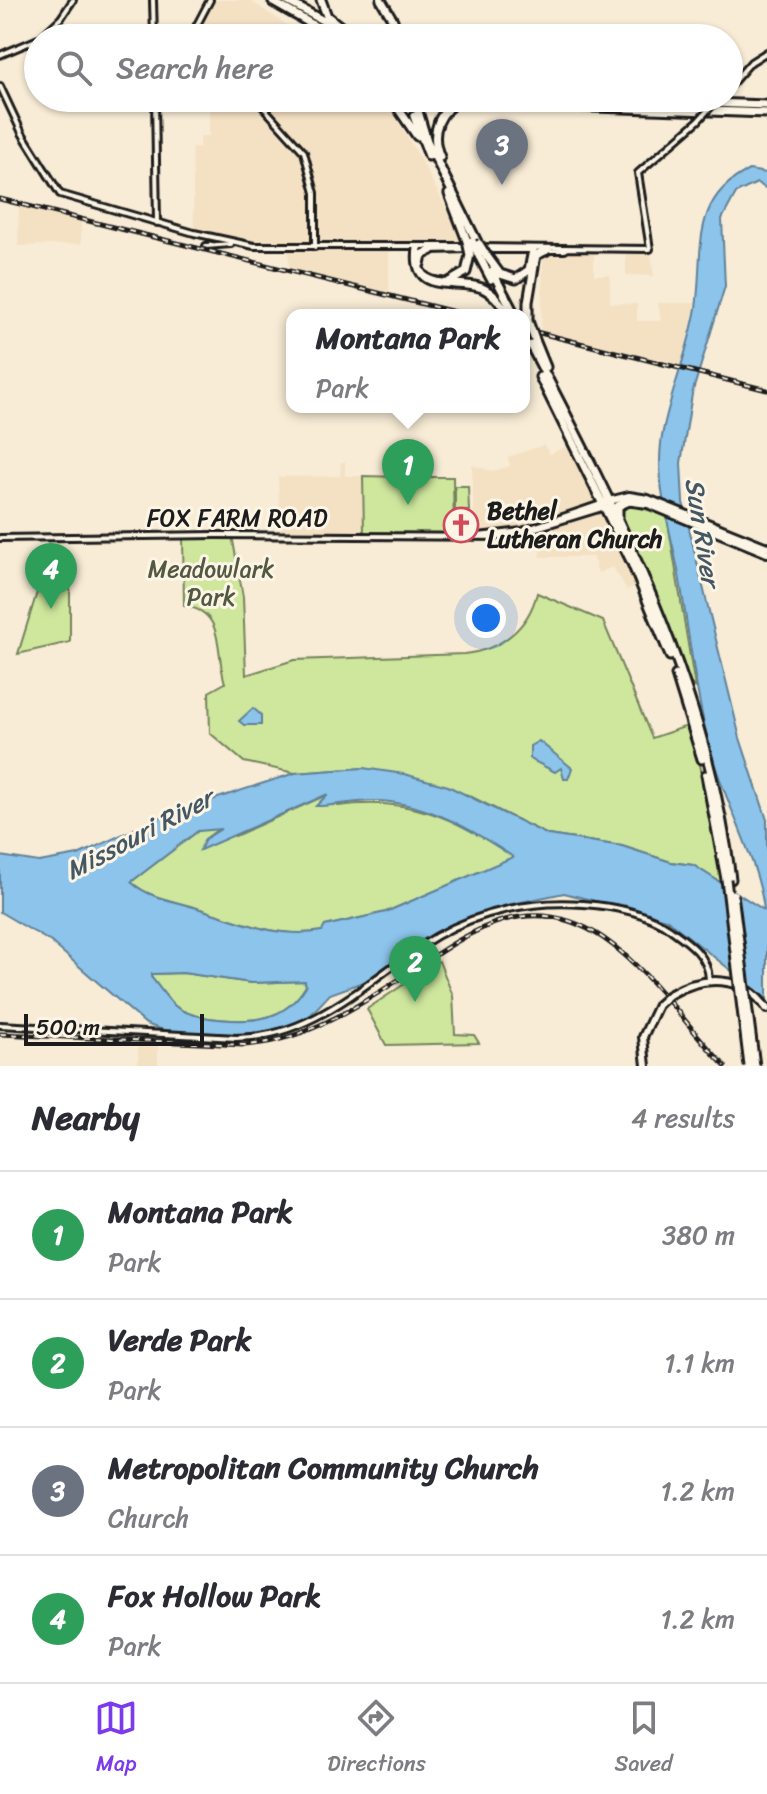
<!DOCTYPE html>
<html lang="en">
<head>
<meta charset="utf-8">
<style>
	:root { --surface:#fff; --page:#f2f2f3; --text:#2b2b33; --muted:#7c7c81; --line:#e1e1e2; --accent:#7c3aed }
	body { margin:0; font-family:Sriracha,sans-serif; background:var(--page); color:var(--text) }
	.scale { position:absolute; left:24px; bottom:20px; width:180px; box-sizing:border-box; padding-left:8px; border:4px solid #1c1c1c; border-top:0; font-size:22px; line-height:28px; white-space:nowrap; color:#1c1c1c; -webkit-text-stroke:6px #fcf5e5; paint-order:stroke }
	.you { position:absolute; left:486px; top:618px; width:28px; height:28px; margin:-20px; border:6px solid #fff; border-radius:50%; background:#1a73e8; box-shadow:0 0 0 12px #1a73e833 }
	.badge { display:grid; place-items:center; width:52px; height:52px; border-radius:50%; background:var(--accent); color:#fff; font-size:26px; font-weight:700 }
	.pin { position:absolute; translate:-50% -66px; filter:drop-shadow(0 2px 4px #0008) }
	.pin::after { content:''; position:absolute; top:42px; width:28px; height:24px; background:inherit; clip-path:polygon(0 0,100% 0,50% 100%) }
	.popup { position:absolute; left:286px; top:309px; width:244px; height:104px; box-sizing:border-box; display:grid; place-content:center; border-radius:16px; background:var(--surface); filter:drop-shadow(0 2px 6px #0005); font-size:26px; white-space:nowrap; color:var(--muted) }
	.popup b { font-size:30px; color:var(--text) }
	.popup::after { content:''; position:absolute; left:50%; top:100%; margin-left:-16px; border:16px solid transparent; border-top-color:var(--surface) }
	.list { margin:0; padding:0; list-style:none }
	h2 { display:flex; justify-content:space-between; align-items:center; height:104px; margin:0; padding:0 32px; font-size:34px }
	h2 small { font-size:26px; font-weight:400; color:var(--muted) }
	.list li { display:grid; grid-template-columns:52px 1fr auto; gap:24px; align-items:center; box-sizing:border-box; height:128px; padding:0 32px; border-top:2px solid var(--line) }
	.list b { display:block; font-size:30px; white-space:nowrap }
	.list p { margin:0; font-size:26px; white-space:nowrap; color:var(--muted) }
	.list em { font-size:26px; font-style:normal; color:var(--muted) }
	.icon { flex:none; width:44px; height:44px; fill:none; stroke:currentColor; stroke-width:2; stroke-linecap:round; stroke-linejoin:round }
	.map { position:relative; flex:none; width:767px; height:1066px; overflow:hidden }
	.search { position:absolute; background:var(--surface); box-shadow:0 2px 6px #0004; left:24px; right:24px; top:24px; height:88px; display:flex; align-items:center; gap:20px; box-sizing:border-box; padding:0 28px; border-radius:44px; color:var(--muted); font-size:30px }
	.sheet { height:616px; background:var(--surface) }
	nav { display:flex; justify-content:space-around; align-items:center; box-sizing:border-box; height:112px; border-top:2px solid var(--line); background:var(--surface); font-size:22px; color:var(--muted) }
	nav a { display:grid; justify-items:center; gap:4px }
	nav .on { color:var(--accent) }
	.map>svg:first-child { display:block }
	.built { fill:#f4e1c4 }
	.green { fill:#cee79d; stroke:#75825c; stroke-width:2 }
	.water { fill:#8dc4eb; stroke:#608198; stroke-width:2; fill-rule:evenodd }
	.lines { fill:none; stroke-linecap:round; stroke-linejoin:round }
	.minor-casing { stroke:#1c1c1c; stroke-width:10 }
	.major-casing { stroke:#1c1c1c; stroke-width:12 }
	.highway-casing { stroke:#1c1c1c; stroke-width:13 }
	.minor { stroke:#fcf5e5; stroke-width:4 }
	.major { stroke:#fcf5e5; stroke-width:6 }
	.highway { stroke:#fcf5e5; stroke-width:7 }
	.rail-casing { stroke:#1c1c1c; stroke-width:5 }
	.rail { stroke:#fcf5e5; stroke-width:2; stroke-dasharray:6; stroke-linecap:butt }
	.minor-bridge-casing { stroke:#1c1c1c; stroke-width:10; stroke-linecap:butt }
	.major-bridge-casing { stroke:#1c1c1c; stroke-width:12; stroke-linecap:butt }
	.highway-bridge-casing { stroke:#1c1c1c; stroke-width:13; stroke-linecap:butt }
	.minor-bridge { stroke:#fcf5e5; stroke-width:4 }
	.major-bridge { stroke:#fcf5e5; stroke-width:6 }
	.highway-bridge { stroke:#fcf5e5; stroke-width:7 }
	.labels { text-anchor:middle; stroke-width:6; stroke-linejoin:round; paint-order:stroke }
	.poi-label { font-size:24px; font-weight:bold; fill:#1c1c1c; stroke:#fcf5e5; text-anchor:start }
	.street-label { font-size:24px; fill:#1c1c1c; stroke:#fcf5e5 }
	.park-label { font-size:24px; fill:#515943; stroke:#fcf5e5 }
	.water-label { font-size:26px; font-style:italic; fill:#445764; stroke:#fcf5e5 }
</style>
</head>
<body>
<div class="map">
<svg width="767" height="1066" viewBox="0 0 767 1066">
	<rect width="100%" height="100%" fill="#f8ecd6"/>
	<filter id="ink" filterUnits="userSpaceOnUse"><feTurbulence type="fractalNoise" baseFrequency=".0125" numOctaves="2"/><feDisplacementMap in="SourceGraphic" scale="16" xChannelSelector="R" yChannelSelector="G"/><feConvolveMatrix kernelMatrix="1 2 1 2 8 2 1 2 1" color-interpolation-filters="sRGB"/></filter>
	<g filter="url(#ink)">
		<path class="built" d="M210 0H249L307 38H190Z
			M230 98H379L394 114 421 160 466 246 389 248V294L289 268 288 246H254L194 233 192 148 200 147V136H209V100L227 104Z
			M19 205 81 220V244L18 246Z
			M594 249V275H610V303L637 304V321H661L658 303H696L681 366 541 332 543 251Z
			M626 249H650L654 276 626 275Z
			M571 444 600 504 522 531 474 537 472 465 493 471 510 466 508 457 544 445 550 454Z
			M341 462H345V476H363L364 533 280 535 278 477 340 476Z
			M605 507 641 583 627 590 613 567 598 573 593 557H540L539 530Z
			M138 1043H158V1066H138Z"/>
		<path class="green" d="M405 463H409V477H453L454 533H364L363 476 404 477Z
			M455 486H468L469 511H455Z
			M629 504 667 516 695 687 684 678 618 516V509Z
			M183 535H232L243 597 246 675 294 660 464 654C500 650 528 629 537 593L603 621 652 738 690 725 711 809 724 885 693 865 671 862 622 846 548 835 468 795 363 768 295 773 244 762 210 733 209 692 225 683C215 652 226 611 184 606Z
			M42 576H70V642L18 654Z
			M331 793 338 806C411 796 454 818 514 857L386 912 325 926 323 931C280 939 241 922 200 909 176 901 150 899 131 882L198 831 221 827 205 839 231 833 235 836Z
			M439 961 453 996 455 1034 474 1035 479 1043 386 1045 367 1009Z
			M183 973 251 983 305 981 306 986C298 999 287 1010 273 1015 251 1024 194 1021 175 1006 166 998 158 986 151 977L152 974Z"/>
		<path class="water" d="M749 170 767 173V189L757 183 736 193 722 219 725 286 692 394 681 463 683 502 697 562 740 738 767 820V999L666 919 564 893 507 905 453 924 366 981 330 994 304 1022 284 1029 244 1034 169 1032 146 1024 51 942 0 912V856L39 862 78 855 165 815 295 773 363 768 404 774 448 786 548 835 622 846 671 862 693 865 764 910C759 861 723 799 710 749 695 691 689 633 679 575 670 527 653 480 663 431 671 390 689 350 696 308 704 253 689 199 749 170ZM328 794 316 806C337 806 357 800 378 801 428 803 473 830 513 857L386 912 325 926 322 931C279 939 240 922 200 909 176 901 150 899 131 882L198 831 221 829 205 839 200 850ZM183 973 251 983 305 981 306 986C298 999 287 1010 273 1015 252 1024 194 1021 175 1006 166 998 159 986 151 977L152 974Z
			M253 708 261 715V725H244L239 721Z
			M539 741 572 768 568 779H564L561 768 555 772 530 759V746Z"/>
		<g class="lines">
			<g class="minor-casing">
				<path id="minor" d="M153 0 154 38
					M40 38 61 18 73 0
					M190 38 210 0
					M0 55 38 39
					M0 86 22 133 60 194 194 233 254 246H470
					M729 87 751 62 767 52
					M155 98 157 223
					M255 98 304 152 315 193V247
					M206 246 231 244
					M482 247 650 249 638 173 698 121
					M430 250 470 249
					M482 250H534
					M546 250H565
					M478 536 522 531 601 504
					M0 538 216 535 507 537 605 507
					M0 1025 236 1038C317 1038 372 975 437 936 481 911 533 900 583 904 612 906 646 912 670 929 688 942 708 955 709 979"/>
			</g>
			<g class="major-casing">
				<path id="major" d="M625 501 648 504 767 553
					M605 502 629 496 648 499 767 547
					M669 995C703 975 743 974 767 1009
					M646 1066 643 1037 658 1005"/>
			</g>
			<g class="highway-casing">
				<path id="highway" d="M285 0 355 38
					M321 0 327 16 341 27
					M381 0 393 20 398 38
					M273 2 336 38
					M308 28 322 38
					M391 98 417 136
					M414 98 427 141 477 242
					M501 98 566 106 767 113
					M575 98 767 105
					M414 116 429 156
					M440 157C429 132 439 110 463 98
					M449 194 467 241
					M418 248C411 296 455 278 482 288 494 293 501 304 509 315
					M486 255 500 274 516 279 529 270 533 250
					M479 256 491 279
					M420 264 422 255 432 250
					M492 271 515 315
					M449 282 466 272 470 255
					M528 321V302L536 255 547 250
					M524 333C614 505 707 683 731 879
					M535 340 546 367
					M540 377 631 561 670 656
					M618 517V506L629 501
					M676 675 702 759
					M706 775 726 879"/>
			</g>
			<use href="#minor" class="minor"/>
			<use href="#major" class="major"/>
			<use href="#highway" class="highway"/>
			<g class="rail-casing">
				<path id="rail" d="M0 199 467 315
					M524 329 767 390
					M0 1034 244 1045C297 1042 344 1015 389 986 456 943 521 882 603 938 651 971 685 1025 725 1066"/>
			</g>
			<use href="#rail" class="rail"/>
			<g class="minor-bridge-casing">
				<path id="minor-bridge" d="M698 121 719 98"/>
			</g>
			<g class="major-bridge-casing">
				<path id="major-bridge" d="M658 1005 669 995"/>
			</g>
			<g class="highway-bridge-casing">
				<path id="highway-bridge" d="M467 241 470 255
					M472 241 479 256
					M479 244 486 255
					M528 321 535 340
					M726 879 749 1066
					M733 894 755 1066"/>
			</g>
			<use href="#minor-bridge" class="minor-bridge"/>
			<use href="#major-bridge" class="major-bridge"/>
			<use href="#highway-bridge" class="highway-bridge"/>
		</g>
	</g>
	<defs>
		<g id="church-ring" transform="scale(1.8)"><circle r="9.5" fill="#fcf5e5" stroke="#d1495b" stroke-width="1.5"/><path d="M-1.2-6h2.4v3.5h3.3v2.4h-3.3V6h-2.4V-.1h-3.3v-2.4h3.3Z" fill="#d1495b"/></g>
	</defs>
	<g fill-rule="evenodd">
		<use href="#church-ring" x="461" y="525"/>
	</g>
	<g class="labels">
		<g class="poi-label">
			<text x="487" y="519">Bethel<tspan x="487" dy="28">Lutheran Church</tspan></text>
		</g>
		<g class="street-label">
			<text x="237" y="526">FOX FARM ROAD</text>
		</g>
		<g class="park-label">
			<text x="211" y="577">Meadowlark<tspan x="211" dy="28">Park</tspan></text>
		</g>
		<g class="water-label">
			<text transform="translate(703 532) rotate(81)" y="9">Sun River</text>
			<text transform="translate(139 834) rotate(-28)" y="9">Missouri River</text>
		</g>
	</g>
</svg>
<div class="scale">500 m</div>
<div class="you"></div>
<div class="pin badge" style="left:408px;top:505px;background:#2e9e5b">1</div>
<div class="popup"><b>Montana Park</b>Park</div>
<div class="pin badge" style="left:415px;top:1002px;background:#2e9e5b">2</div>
<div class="pin badge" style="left:502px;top:185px;background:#6b7280">3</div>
<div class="pin badge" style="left:51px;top:609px;background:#2e9e5b">4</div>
<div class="search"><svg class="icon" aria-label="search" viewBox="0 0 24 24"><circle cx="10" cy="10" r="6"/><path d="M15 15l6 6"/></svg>Search here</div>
</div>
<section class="sheet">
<h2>Nearby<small>4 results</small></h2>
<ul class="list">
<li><span class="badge" style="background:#2e9e5b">1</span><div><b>Montana Park</b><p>Park</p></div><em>380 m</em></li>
<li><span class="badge" style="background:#2e9e5b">2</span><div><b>Verde Park</b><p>Park</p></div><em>1.1 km</em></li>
<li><span class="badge" style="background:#6b7280">3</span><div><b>Metropolitan Community Church</b><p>Church</p></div><em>1.2 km</em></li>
<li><span class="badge" style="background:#2e9e5b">4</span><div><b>Fox Hollow Park</b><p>Park</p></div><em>1.2 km</em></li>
</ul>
</section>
<nav>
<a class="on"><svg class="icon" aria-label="map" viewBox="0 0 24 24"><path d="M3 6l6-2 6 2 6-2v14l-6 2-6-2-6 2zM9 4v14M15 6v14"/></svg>Map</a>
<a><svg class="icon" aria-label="directions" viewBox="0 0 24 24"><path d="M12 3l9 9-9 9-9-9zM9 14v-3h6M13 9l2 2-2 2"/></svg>Directions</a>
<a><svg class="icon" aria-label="saved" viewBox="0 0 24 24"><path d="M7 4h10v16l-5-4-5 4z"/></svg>Saved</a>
</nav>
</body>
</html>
